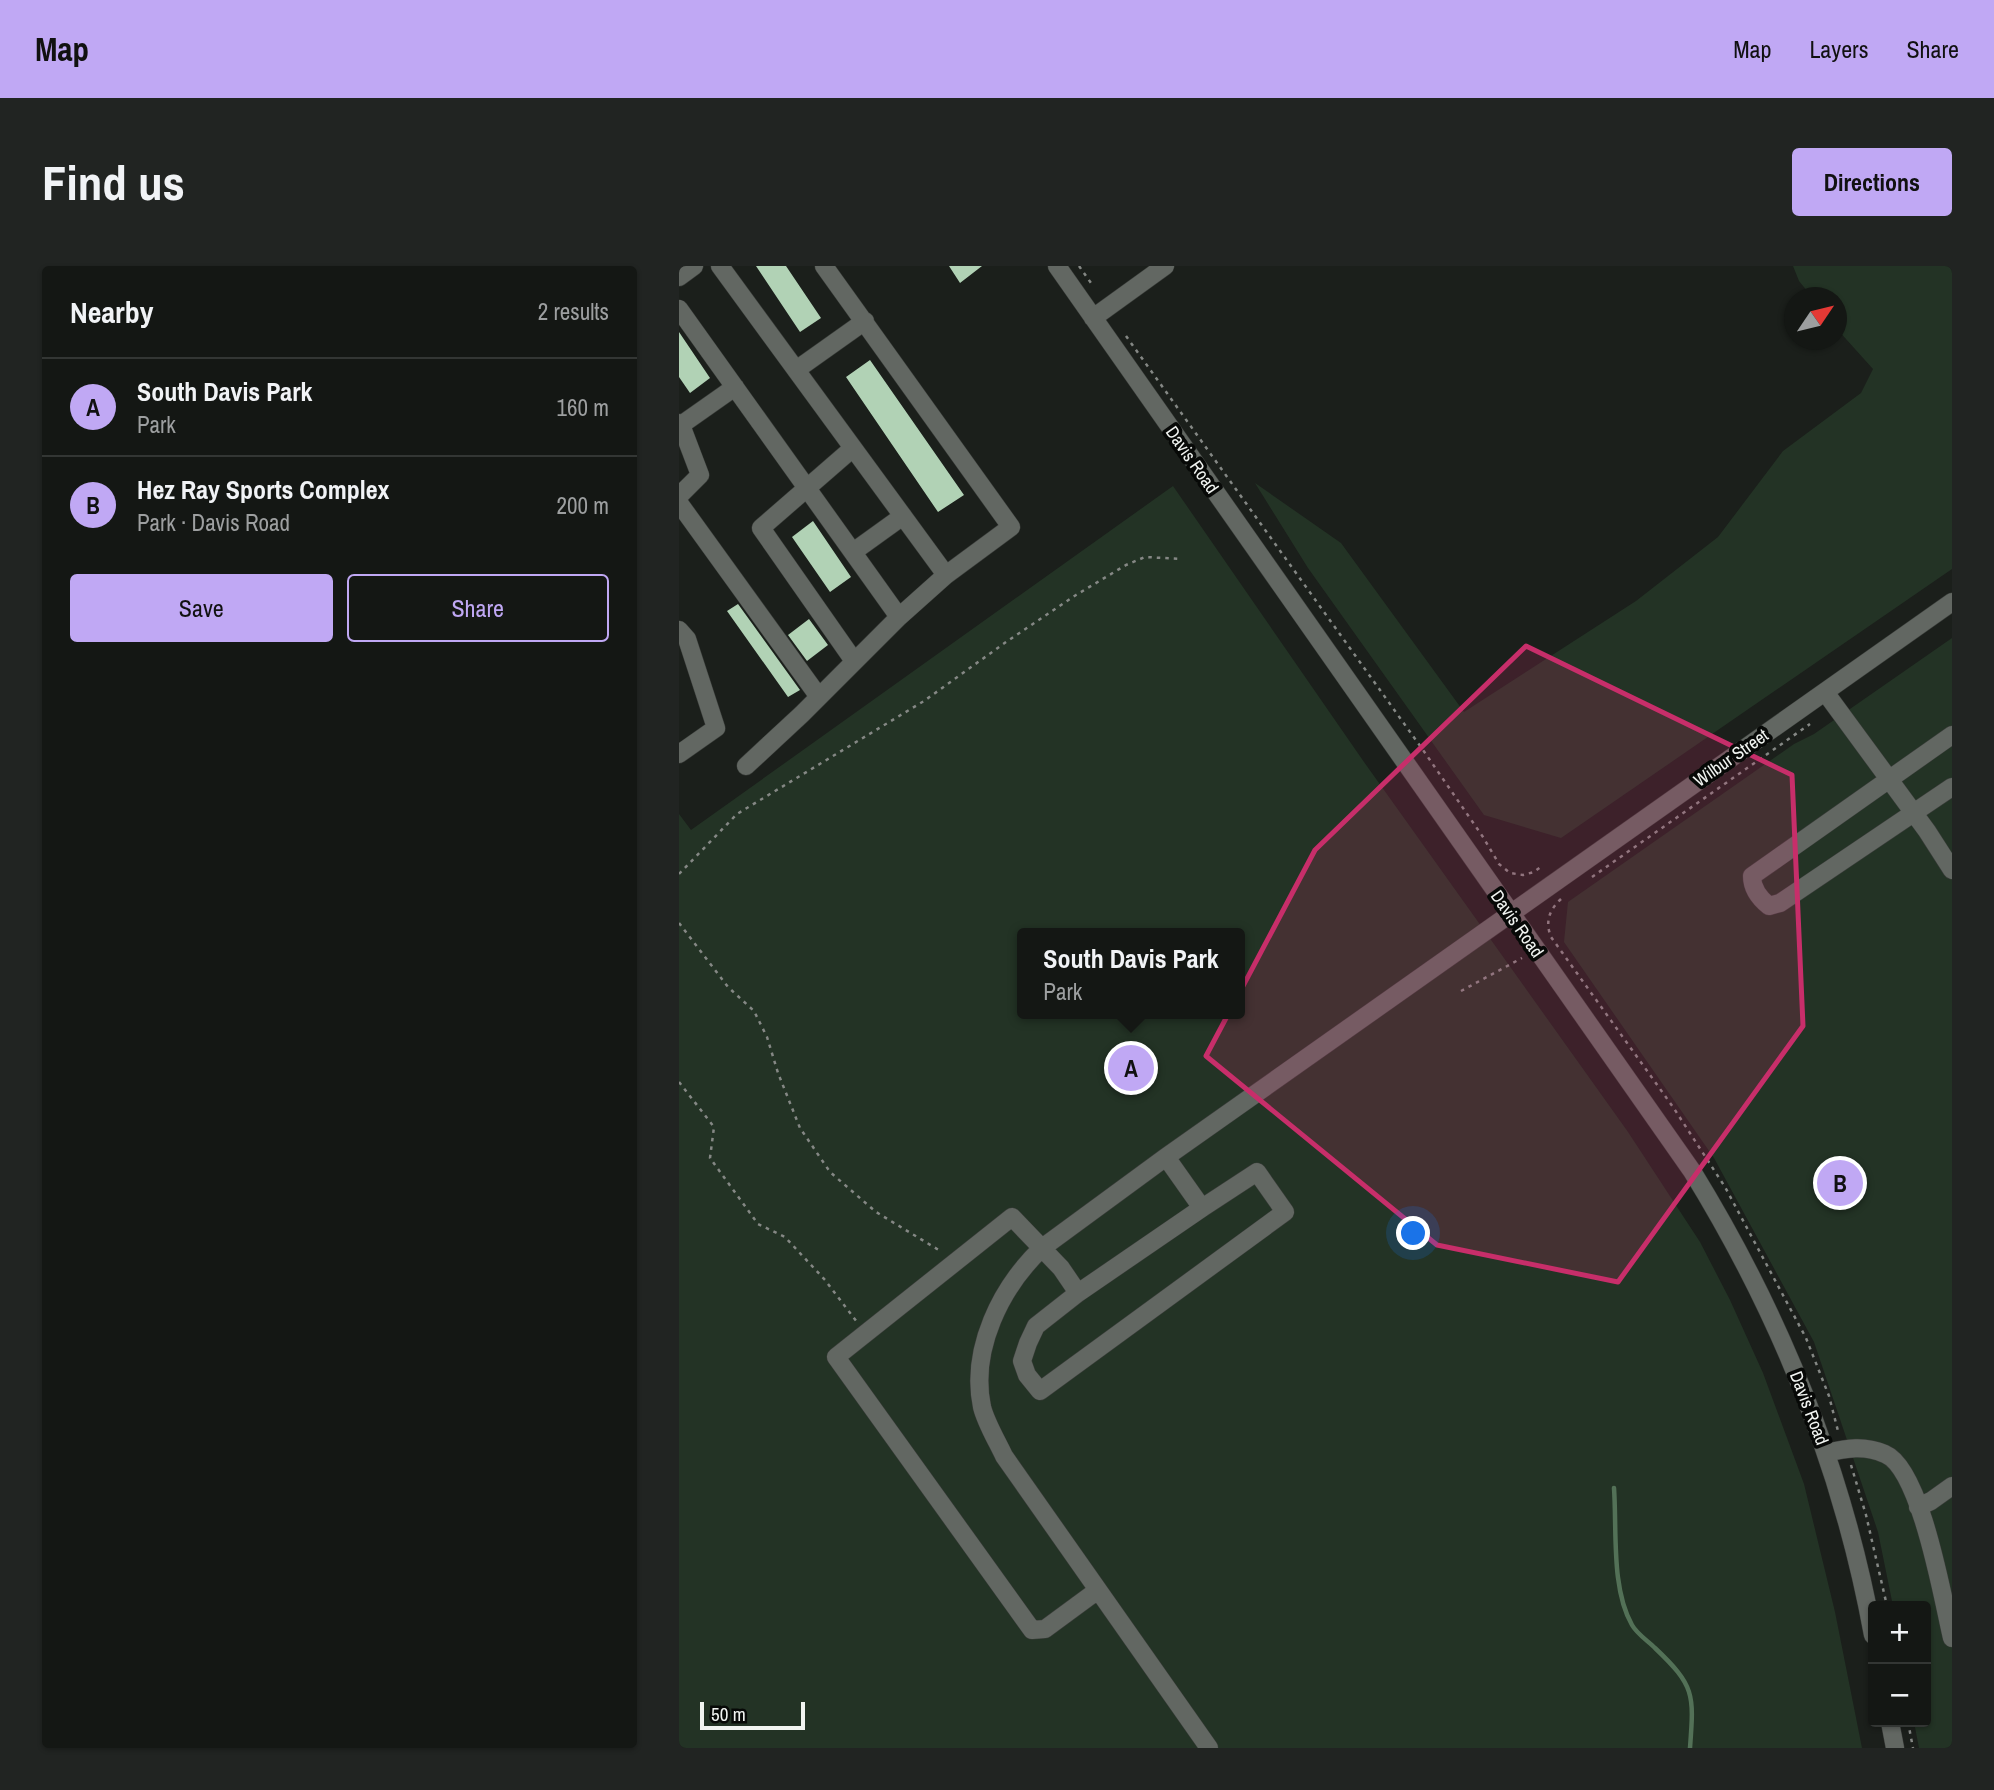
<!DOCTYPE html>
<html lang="en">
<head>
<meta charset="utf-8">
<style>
	:root { --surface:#141714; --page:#212422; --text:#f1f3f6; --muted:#9d9fa0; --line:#333634; --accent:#c0a8f4 }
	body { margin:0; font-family:"Archivo Narrow",sans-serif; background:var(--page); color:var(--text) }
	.controls { position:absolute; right:21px; bottom:21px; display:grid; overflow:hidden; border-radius:7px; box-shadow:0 2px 5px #0004 }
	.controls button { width:63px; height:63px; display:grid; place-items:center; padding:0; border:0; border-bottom:2px solid var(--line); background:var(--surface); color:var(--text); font:35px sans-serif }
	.compass { position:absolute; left:1105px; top:21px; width:63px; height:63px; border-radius:50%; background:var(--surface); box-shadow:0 2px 5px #0004; rotate:55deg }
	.scale { position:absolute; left:21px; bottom:18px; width:105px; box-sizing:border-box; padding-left:7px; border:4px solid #f1f4f1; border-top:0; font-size:19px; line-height:24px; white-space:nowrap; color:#f1f4f1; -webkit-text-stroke:5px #070907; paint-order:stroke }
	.you { position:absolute; left:735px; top:968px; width:24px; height:24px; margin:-18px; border:5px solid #fff; border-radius:50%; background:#1a73e8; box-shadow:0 0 0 10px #1a73e833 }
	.badge { display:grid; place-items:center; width:46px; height:46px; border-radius:50%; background:var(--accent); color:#111; font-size:23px; font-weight:700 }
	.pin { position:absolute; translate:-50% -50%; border:4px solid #fff; box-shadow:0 2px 7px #0006 }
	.popup { position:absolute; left:338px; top:662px; width:228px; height:91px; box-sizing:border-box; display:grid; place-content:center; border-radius:7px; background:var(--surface); filter:drop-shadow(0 2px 5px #0005); font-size:23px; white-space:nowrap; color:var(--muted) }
	.popup b { font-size:26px; color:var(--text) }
	.popup::after { content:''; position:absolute; left:50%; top:100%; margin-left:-14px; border:14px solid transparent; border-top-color:var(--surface) }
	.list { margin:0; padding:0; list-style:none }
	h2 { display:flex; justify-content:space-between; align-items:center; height:91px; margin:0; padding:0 28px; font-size:30px }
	h2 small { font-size:23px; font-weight:400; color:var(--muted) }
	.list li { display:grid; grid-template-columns:46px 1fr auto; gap:21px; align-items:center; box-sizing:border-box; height:98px; padding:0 28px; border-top:2px solid var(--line) }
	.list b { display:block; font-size:26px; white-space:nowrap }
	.list p { margin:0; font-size:23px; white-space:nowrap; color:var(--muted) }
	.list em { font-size:23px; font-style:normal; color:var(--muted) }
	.actions { display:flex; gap:14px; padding:21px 28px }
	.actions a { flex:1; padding:16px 0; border:2px solid var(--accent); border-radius:7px; text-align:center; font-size:24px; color:var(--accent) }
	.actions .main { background:var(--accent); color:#111 }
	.map { position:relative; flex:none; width:1273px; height:1482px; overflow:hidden; border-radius:7px }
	header { display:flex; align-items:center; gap:42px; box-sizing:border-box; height:98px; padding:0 35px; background:var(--accent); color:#111 }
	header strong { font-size:33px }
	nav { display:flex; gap:38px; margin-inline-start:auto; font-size:24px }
	.intro { display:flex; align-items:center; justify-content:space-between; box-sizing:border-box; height:168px; padding:0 42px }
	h1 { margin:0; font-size:49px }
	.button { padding:18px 32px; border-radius:7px; background:var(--accent); color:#111; font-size:24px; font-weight:700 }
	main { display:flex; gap:42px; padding:0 42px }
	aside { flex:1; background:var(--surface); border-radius:7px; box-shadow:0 2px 5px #0004 }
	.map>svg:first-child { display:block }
	.green { fill:#233325; fill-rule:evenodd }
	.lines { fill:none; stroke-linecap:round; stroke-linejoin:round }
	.stream { stroke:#537157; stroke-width:4.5 }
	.building { fill:#b1d2b5 }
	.minor-casing { stroke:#3a3d3a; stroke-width:19 }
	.path { stroke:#858885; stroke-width:2.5; stroke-dasharray:3.5 5; stroke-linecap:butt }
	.minor { stroke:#626762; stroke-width:18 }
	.marked { fill:#c72e6a; fill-opacity:0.2; stroke:#c72e6a; stroke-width:5; stroke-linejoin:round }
	.labels { text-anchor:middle; stroke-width:7; stroke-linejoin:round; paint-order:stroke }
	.street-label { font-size:18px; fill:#f1f4f1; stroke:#070907 }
</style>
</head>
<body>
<header>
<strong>Map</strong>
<nav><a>Map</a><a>Layers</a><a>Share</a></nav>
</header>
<div class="intro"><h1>Find us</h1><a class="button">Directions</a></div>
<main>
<aside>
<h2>Nearby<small>2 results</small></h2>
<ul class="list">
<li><span class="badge">A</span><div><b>South Davis Park</b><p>Park</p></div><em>160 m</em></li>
<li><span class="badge">B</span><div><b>Hez Ray Sports Complex</b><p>Park · Davis Road</p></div><em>200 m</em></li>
</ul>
<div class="actions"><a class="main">Save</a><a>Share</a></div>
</aside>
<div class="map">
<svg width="1273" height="1482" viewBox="0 0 1273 1482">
	<rect width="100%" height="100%" fill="#1b1f1b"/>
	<path class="green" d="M1114 0H1273V303L882 572 805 549 629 302 576 217 662 277 785 446 957 335 1039 271 1104 185 1182 127 1194 103 1158 63 1157 32 1133 31 1120 15Z
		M494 220 685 496 949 866 1021 976 1051 1034 1084 1107 1125 1218 1156 1346 1183 1482H0V548L12 564ZM344 667H560V748H344Z
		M1273 372V1482H1240L1235 1456H1247V1340H1214L1199 1266 1135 1076 1035 892 885 676 889 636 1115 478 1135 468Z"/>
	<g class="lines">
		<path class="stream" d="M935 1222C938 1265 932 1322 953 1359 958 1368 969 1375 976 1382 1016 1420 1015 1428 1011 1482"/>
	</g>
	<path class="building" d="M77 0H107L142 52 121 66Z
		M270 0H303L281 17Z
		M0 66 31 112 11 127 0 111Z
		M191 94 285 229 259 246 167 111Z
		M134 255 172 311 151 326 113 271Z
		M59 338 121 424 109 431 48 345Z
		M130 353 149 379 128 395 109 369Z"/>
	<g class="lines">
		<g class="minor-casing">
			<path id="minor" d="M41 0 267 309
				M378 0 1013 905C1101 1048 1164 1204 1194 1369
				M0 11 15 0
				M0 43 220 351
				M414 52 486 0
				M117 104 186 55
				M0 157 2 159 56 121
				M174 182 82 262 175 395
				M0 230 21 209 2 159
				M0 237 140 431
				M174 286 224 250
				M0 364 8 373 37 462 0 488
				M1146 426 1248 565 1273 604
				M1273 469 1073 610C1073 623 1080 632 1090 640L1101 637 1273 521
				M67 500 123 448 220 351 267 309 332 261 145 0
				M399 1027 523 942 487 891
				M1148 1187C1167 1182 1186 1179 1206 1188 1242 1203 1264 1334 1273 1372
				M1239 1241 1252 1235 1273 1220
				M419 1324 366 1363 353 1364 157 1091 333 951 382 1002 399 1027 357 1060 349 1077 343 1095 348 1109 361 1125 606 946 578 906 523 942
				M1211 1456 1216 1482
				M530 1482 325 1190C318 1175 307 1157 303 1141 291 1083 322 1021 363 982L487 891 1273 336"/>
		</g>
		<path class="path" d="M400 0 412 17
			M447 70 744 484 804 571 820 598 831 607 844 609 855 606 863 600
			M0 608 58 548 245 435 327 376 397 329 447 299 466 291 503 293
			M913 611 1131 458
			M882 633C870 644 866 656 872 671L994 841 1046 921 1127 1072 1150 1130 1159 1165
			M0 657 49 721 75 745 88 771 99 807 121 862 151 906 197 946 263 986
			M782 725 843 692
			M0 816 35 861 31 892 79 958 106 971 146 1014 178 1056
			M1172 1199 1187 1249 1208 1340
			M1247 1421 1254 1420
			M1229 1456 1234 1482"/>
		<use href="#minor" class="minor"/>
	</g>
	<path class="marked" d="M847 380 1113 509 1124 760 939 1016 758 979 527 790 636 584Z"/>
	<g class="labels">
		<g class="street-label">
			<text transform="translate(513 194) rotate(55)" y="6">Davis Road</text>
			<text transform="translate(1052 492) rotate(-35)" y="6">Wilbur Street</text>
			<text transform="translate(838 658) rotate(55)" y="6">Davis Road</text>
			<text transform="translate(1130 1142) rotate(69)" y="6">Davis Road</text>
		</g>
	</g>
</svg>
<div class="controls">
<button>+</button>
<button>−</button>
</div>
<svg class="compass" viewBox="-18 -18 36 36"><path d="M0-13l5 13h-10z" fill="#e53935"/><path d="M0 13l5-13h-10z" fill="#9d9fa0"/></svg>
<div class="scale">50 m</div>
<div class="you"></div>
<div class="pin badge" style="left:452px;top:802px">A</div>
<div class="popup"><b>South Davis Park</b>Park</div>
<div class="pin badge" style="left:1161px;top:917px">B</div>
</div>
</main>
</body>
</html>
